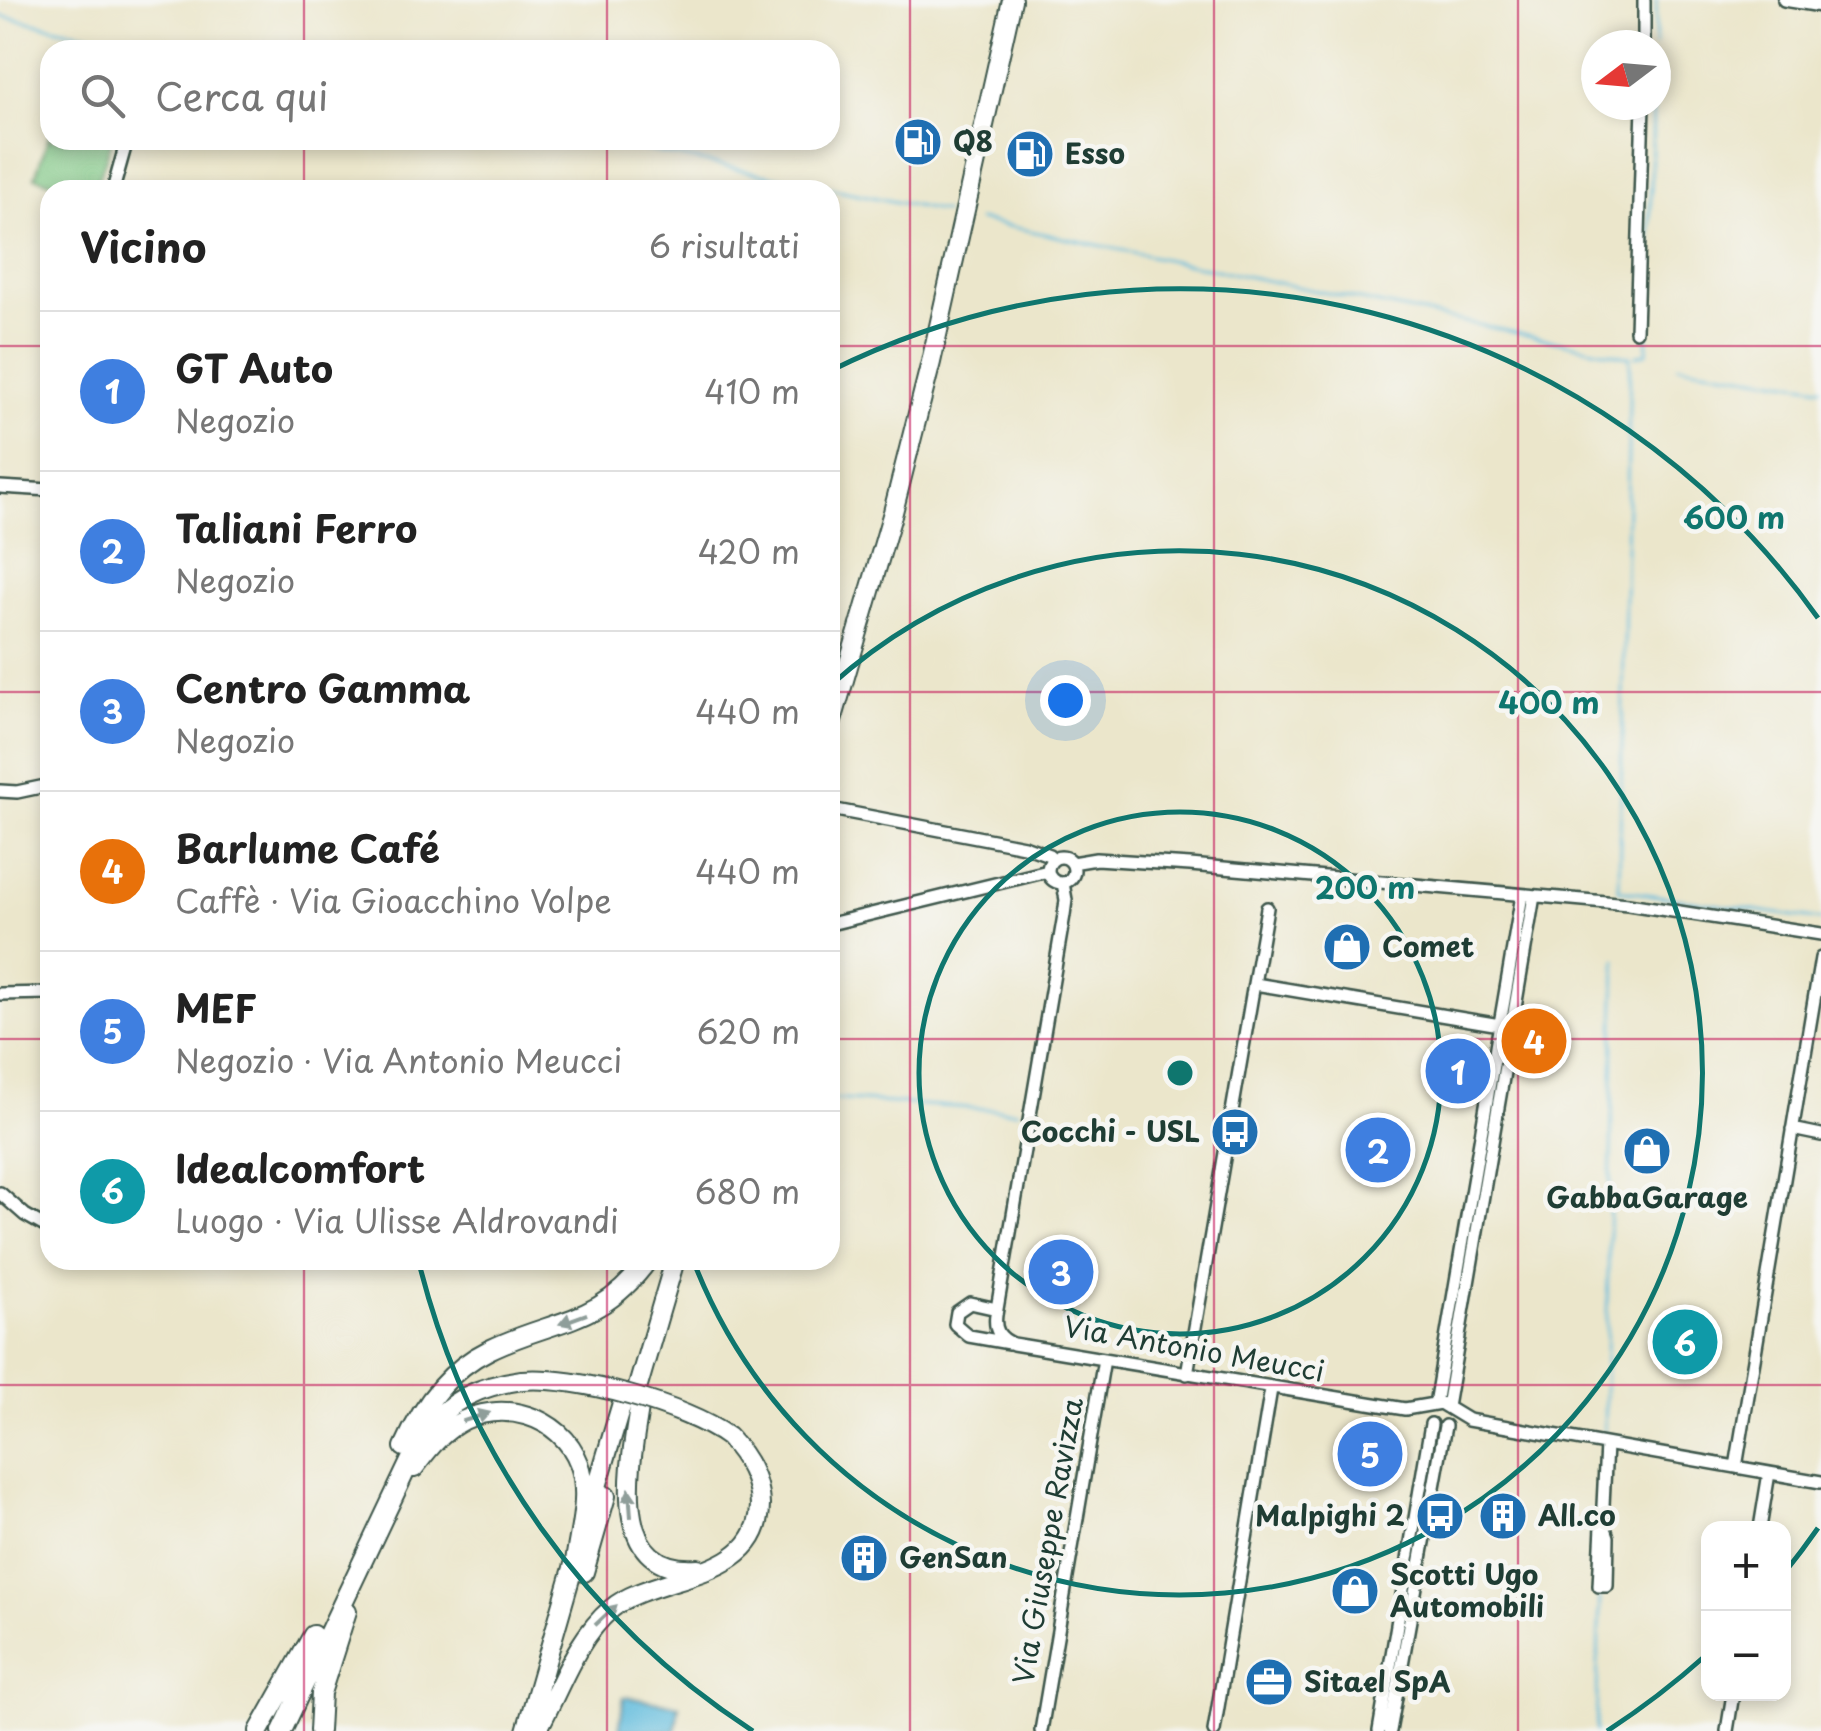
<!DOCTYPE html>
<html lang="it">
<head>
<meta charset="utf-8">
<style>
	:root { --surface:#fff; --page:#f2f2f2; --text:#222; --muted:#767676; --line:#e0e0e0; --accent:#db2777 }
	body { margin:0; font-family:"Playpen Sans",sans-serif; background:var(--page); color:var(--text) }
	.controls { position:absolute; right:30px; bottom:30px; display:grid; overflow:hidden; border-radius:20px; box-shadow:0 5px 15px #0003 }
	.controls button { width:90px; height:90px; display:grid; place-items:center; padding:0; border:0; border-bottom:2px solid var(--line); background:var(--surface); color:var(--text); font:50px sans-serif }
	.compass { position:absolute; left:1581px; top:30px; width:90px; height:90px; border-radius:50%; background:var(--surface); box-shadow:0 5px 15px #0003; rotate:254deg }
	.you { position:absolute; left:1065px; top:700px; width:35px; height:35px; margin:-25px; border:8px solid #fff; border-radius:50%; background:#1a73e8; box-shadow:0 0 0 15px #1a73e833 }
	.badge { display:grid; place-items:center; width:65px; height:65px; border-radius:50%; background:var(--accent); color:#fff; font-size:32px; font-weight:700 }
	.pin { position:absolute; translate:-50% -50%; border:5px solid #fff; box-shadow:0 2px 10px #0006 }
	.list { margin:0; padding:0; list-style:none }
	h2 { display:flex; justify-content:space-between; align-items:center; height:130px; margin:0; padding:0 40px; font-size:42px }
	h2 small { font-size:32px; font-weight:400; color:var(--muted) }
	.list li { display:grid; grid-template-columns:65px 1fr auto; gap:30px; align-items:center; box-sizing:border-box; height:160px; padding:0 40px; border-top:2px solid var(--line) }
	.list b { display:block; font-size:38px; white-space:nowrap }
	.list p { margin:0; font-size:32px; white-space:nowrap; color:var(--muted) }
	.list em { font-size:32px; font-style:normal; color:var(--muted) }
	.icon { flex:none; width:55px; height:55px; fill:none; stroke:currentColor; stroke-width:2; stroke-linecap:round; stroke-linejoin:round }
	.map { position:relative; flex:none; width:1821px; height:1731px; overflow:hidden }
	.search { position:absolute; background:var(--surface); box-shadow:0 5px 15px #0003; left:40px; top:40px; width:800px; height:110px; display:flex; align-items:center; gap:25px; box-sizing:border-box; padding:0 35px; border-radius:30px; color:var(--muted); font-size:38px }
	.panel { position:absolute; background:var(--surface); box-shadow:0 5px 15px #0003; left:40px; top:180px; width:800px; height:1090px; border-radius:30px }
	.map>svg:first-child { display:block }
	.green { fill:#7ec683; stroke:#4e825c; stroke-width:2.5 }
	.water { fill:#5fbbdd; stroke:#3f7c88; stroke-width:2.5 }
	.lines { fill:none; stroke-linecap:round; stroke-linejoin:round }
	.stream { stroke:#5fbbdd; stroke-width:2.5 }
	.minor-casing { stroke:#3e564b; stroke-width:16 }
	.highway-casing { stroke:#3e564b; stroke-width:22 }
	.minor { stroke:#fff; stroke-width:11 }
	.highway { stroke:#fff; stroke-width:18 }
	.highway-bridge-casing { stroke:#3e564b; stroke-width:22; stroke-linecap:butt }
	.highway-bridge { stroke:#fff; stroke-width:18 }
	.oneway { fill:#8f9e9a }
	.grid { fill:none; stroke:#c2185b; stroke-width:2.5; stroke-opacity:0.55 }
	.ring { fill:none; stroke:#0f766e; stroke-width:5 }
	.labels { text-anchor:middle; stroke-width:9; stroke-linejoin:round; paint-order:stroke }
	.poi-label { font-size:28px; font-weight:bold; fill:#1f3d34; stroke:#f6f6f2; text-anchor:start }
	.street-label { font-size:28px; fill:#1f3d34; stroke:#f6f6f2 }
	.centre { fill:#0f766e; stroke:#f6f6f2; stroke-width:5 }
	.ring-label { font-size:30px; text-anchor:middle; font-weight:bold; fill:#0f766e; stroke:#f6f6f2; stroke-width:9; stroke-linejoin:round; paint-order:stroke }
</style>
</head>
<body>
<div class="map">
<svg width="1821" height="1731" viewBox="0 0 1821 1731">
	<rect width="100%" height="100%" fill="#f6f6f2"/>
	<filter id="ink" filterUnits="userSpaceOnUse"><feTurbulence type="fractalNoise" baseFrequency=".01" numOctaves="2"/><feDisplacementMap in="SourceGraphic" scale="20" xChannelSelector="R" yChannelSelector="G"/><feConvolveMatrix kernelMatrix="1 2 1 2 8 2 1 2 1" color-interpolation-filters="sRGB"/></filter>
	<filter id="wash" filterUnits="userSpaceOnUse"><feTurbulence type="fractalNoise" baseFrequency=".0048" numOctaves="4" result="noise"/><feDisplacementMap in="SourceGraphic" scale="40" xChannelSelector="R" yChannelSelector="G"/><feGaussianBlur stdDeviation="2.25" result="paint"/><feColorMatrix in="noise" values="0 0 0 0 0 0 0 0 0 0 0 0 0 0 0 0 0 1.4 0 .05"/><feComposite in="paint" operator="in"/></filter>
	<g filter="url(#wash)">
		<rect width="100%" height="100%" fill="#ebe6cb"/>
		<path class="green" d="M50 133V140H112L95 190H76L35 177Z"/>
		<path class="water" d="M624 1697 679 1705 675 1731H619Z"/>
		<g class="lines">
			<path class="stream" d="M0 16 166 50
				M1655 45 1657 0
				M600 140 944 212
				M978 220 1627 356
				M1630 356 1619 890 1821 920
				M1636 356 1647 353 1653 105
				M1678 365 1821 387
				M830 1099 1017 1111
				M1604 1432 1616 960
				M1596 1731 1600 1593"/>
		</g>
	</g>
	<g filter="url(#ink)">
		<g class="lines">
			<g class="minor-casing">
				<path id="minor" d="M1784 0 1821 6
					M1644 45V0
					M113 190 127 140
					M1636 331 1643 105
					M0 487 50 490
					M0 791 17 792 50 785
					M836 810 1024 846 1049 855 1054 859
					M1048 870a13 13 0 1 1 26 0a13 13 0 1 1-26 0Z
					M1072 863 1096 859 1190 865 1628 904 1821 934
					M1063 883 1066 900 1064 915 996 1315C994 1330 999 1338 1013 1344L1405 1409 1440 1403 1468 1420 1821 1482
					M830 924 1048 871
					M1255 984 1500 1025
					M0 994 50 993
					M1792 1129 1821 1135
					M0 1193 25 1215 50 1229
					M997 1309 970 1303 957 1312 955 1324 969 1336 1009 1343
					M1187 1374 1267 908
					M1435 1404 1522 895
					M1447 1407 1534 896
					M1736 1467 1821 958
					M1604 1525 1608 1537 1607 1586H1599L1606 1445
					M1760 1528 1769 1473
					M1041 1731 1104 1359
					M1214 1731 1271 1389
					M1379 1731 1431 1424
					M1390 1731 1445 1426
					M1727 1731 1733 1694"/>
			</g>
			<g class="highway-casing">
				<path id="highway" d="M830 728 893 512 931 362 1012 0
					M636 1393 675 1260
					M639 1408C631 1462 606 1575 698 1568
					M404 1447C422 1406 448 1370 489 1350 554 1318 600 1326 648 1260
					M414 1468C426 1452 439 1435 457 1424 500 1398 561 1415 579 1463 591 1494 579 1531 575 1562
					M590 1510 622 1403
					M584 1572 606 1496
					M539 1727C561 1687 575 1640 611 1609 654 1572 760 1582 760 1505 759 1478 746 1456 728 1437
					M259 1731 313 1635
					M282 1731 423 1434C449 1399 480 1386 522 1380
					M319 1731 321 1693 347 1611
					M526 1731 577 1554"/>
			</g>
			<use href="#minor" class="minor"/>
			<use href="#highway" class="highway"/>
			<g class="highway-bridge-casing">
				<path id="highway-bridge" d="M522 1380C574 1375 686 1406 728 1437"/>
			</g>
			<use href="#highway-bridge" class="highway-bridge"/>
		</g>
		<defs><path id="oneway-solid" d="M-6-.8H1V-3.2L6.5 0L1 3.2V.8H-6Z" transform="scale(2.5)"/></defs>
		<g class="oneway">
			<use href="#oneway-solid" transform="translate(573 1319) rotate(160)"/>
			<use href="#oneway-solid" transform="translate(476 1417) rotate(-18)"/>
			<use href="#oneway-solid" transform="translate(630 1503) rotate(-94)"/>
			<use href="#oneway-solid" transform="translate(606 1615) rotate(-43)"/>
		</g>
	</g>
	<path class="grid" d="M304 0V50M607 0V50M910 0V1731M1214 0V1731M1518 0V1731M304 140V190M607 140V190M0 346H50M830 346H1821M0 692H50M830 692H1821M0 1039H50M830 1039H1821M304 1260V1731M607 1260V1731M0 1385H1821"/>
	<g class="ring">
		<circle cx="1180" cy="1073" r="261"/>
		<path d="M831 685A522 522 0 1 1 693 1260"/>
		<path d="M1818 1528A784 784 0 0 1 1785 1572M1705 1656A784 784 0 0 1 1607 1731M753 1731A784 784 0 0 1 419 1263M830 371A784 784 0 0 1 1818 618"/>
	</g>
	<defs>
		<g id="fuel-disc" transform="scale(2.5)"><circle r="9.5" fill="#1f6fb2" stroke="#f6f6f2"/><path d="M-5.5-6h7V0h2V4h1.3V-2.5L3-4.5l.8-.8L6-3V5H2.5V1h-1V6h-7ZM-4.2-4.7v3.2H.2V-4.7Z" fill="#fff"/></g>
		<g id="shop-disc" transform="scale(2.5)"><circle r="9.5" fill="#1f6fb2" stroke="#f6f6f2"/><path d="M-5-2.5h2.3a2.7 3.5 0 0 1 5.4 0H5L5.5 6h-11ZM-1.5-2.5h3a1.5 2.3 0 0 0-3 0Z" fill="#fff"/></g>
		<g id="bus-disc" transform="scale(2.5)"><circle r="9.5" fill="#1f6fb2" stroke="#f6f6f2"/><path d="M-5-6H5V4H4V6H2V4H-2V6H-4V4H-5ZM-3.5-4V0h7V-4ZM-3.5 1.2v1.5H-2V1.2ZM2 1.2v1.5H3.5V1.2Z" fill="#fff"/></g>
		<g id="building-disc" transform="scale(2.5)"><circle r="9.5" fill="#1f6fb2" stroke="#f6f6f2"/><path d="M-4-6H4V6H1V3H-1V6H-4ZM-2.5-4.3h1.7v1.8h-1.7ZM.8-4.3h1.7v1.8H.8ZM-2.5-1h1.7V.8h-1.7ZM.8-1h1.7V.8H.8Z" fill="#fff"/></g>
		<g id="office-disc" transform="scale(2.5)"><circle r="9.5" fill="#1f6fb2" stroke="#f6f6f2"/><path d="M-6-3h4V-5.5h4V-3h4V5H-6ZM-1-4.5V-3h2v-1.5ZM-6 0V1H6V0Z" fill="#fff"/></g>
	</defs>
	<g fill-rule="evenodd">
		<use href="#fuel-disc" x="918" y="142"/>
		<use href="#fuel-disc" x="1030" y="154"/>
		<use href="#shop-disc" x="1347" y="947"/>
		<use href="#bus-disc" x="1235" y="1132"/>
		<use href="#shop-disc" x="1647" y="1151"/>
		<use href="#bus-disc" x="1440" y="1516"/>
		<use href="#building-disc" x="1503" y="1516"/>
		<use href="#building-disc" x="864" y="1558"/>
		<use href="#shop-disc" x="1355" y="1591"/>
		<use href="#office-disc" x="1269" y="1682"/>
	</g>
	<g class="labels">
		<g class="poi-label">
			<text x="953" y="152">Q8</text>
			<text x="1065" y="164">Esso</text>
			<text x="1382" y="957">Comet</text>
			<text x="1200" y="1142" text-anchor="end">Cocchi - USL</text>
			<text x="1647" y="1208" text-anchor="middle">GabbaGarage</text>
			<text x="1405" y="1526" text-anchor="end">Malpighi 2</text>
			<text x="1538" y="1526">All.co</text>
			<text x="899" y="1568">GenSan</text>
			<text x="1390" y="1585">Scotti Ugo<tspan x="1390" dy="32">Automobili</tspan></text>
			<text x="1304" y="1692">Sitael SpA</text>
		</g>
		<g class="street-label">
			<text transform="translate(1194 1349) rotate(10)" y="10">Via Antonio Meucci</text>
			<text transform="translate(1048 1541) rotate(-80)" y="10">Via Giuseppe Ravizza</text>
		</g>
	</g>
	<circle cx="1180" cy="1073" r="15" class="centre"/>
	<g class="ring-label">
		<text x="1734" y="529">600 m</text>
		<text x="1549" y="714">400 m</text>
		<text x="1365" y="899">200 m</text>
	</g>
</svg>
<div class="controls">
<button>+</button>
<button>−</button>
</div>
<svg class="compass" viewBox="-18 -18 36 36"><path d="M0-13l5 13h-10z" fill="#e53935"/><path d="M0 13l5-13h-10z" fill="#767676"/></svg>
<div class="you"></div>
<div class="pin badge" style="left:1458px;top:1071px;background:#3f7fe0">1</div>
<div class="pin badge" style="left:1378px;top:1150px;background:#3f7fe0">2</div>
<div class="pin badge" style="left:1061px;top:1272px;background:#3f7fe0">3</div>
<div class="pin badge" style="left:1534px;top:1041px;background:#e8710a">4</div>
<div class="pin badge" style="left:1370px;top:1454px;background:#3f7fe0">5</div>
<div class="pin badge" style="left:1685px;top:1342px;background:#0f9aa8">6</div>
<div class="search"><svg class="icon" aria-label="search" viewBox="0 0 24 24"><circle cx="10" cy="10" r="6"/><path d="M15 15l6 6"/></svg>Cerca qui</div>
<section class="panel">
<h2>Vicino<small>6 risultati</small></h2>
<ul class="list">
<li><span class="badge" style="background:#3f7fe0">1</span><div><b>GT Auto</b><p>Negozio</p></div><em>410 m</em></li>
<li><span class="badge" style="background:#3f7fe0">2</span><div><b>Taliani Ferro</b><p>Negozio</p></div><em>420 m</em></li>
<li><span class="badge" style="background:#3f7fe0">3</span><div><b>Centro Gamma</b><p>Negozio</p></div><em>440 m</em></li>
<li><span class="badge" style="background:#e8710a">4</span><div><b>Barlume Café</b><p>Caffè · Via Gioacchino Volpe</p></div><em>440 m</em></li>
<li><span class="badge" style="background:#3f7fe0">5</span><div><b>MEF</b><p>Negozio · Via Antonio Meucci</p></div><em>620 m</em></li>
<li><span class="badge" style="background:#0f9aa8">6</span><div><b>Idealcomfort</b><p>Luogo · Via Ulisse Aldrovandi</p></div><em>680 m</em></li>
</ul>
</section>
</div>
</body>
</html>
